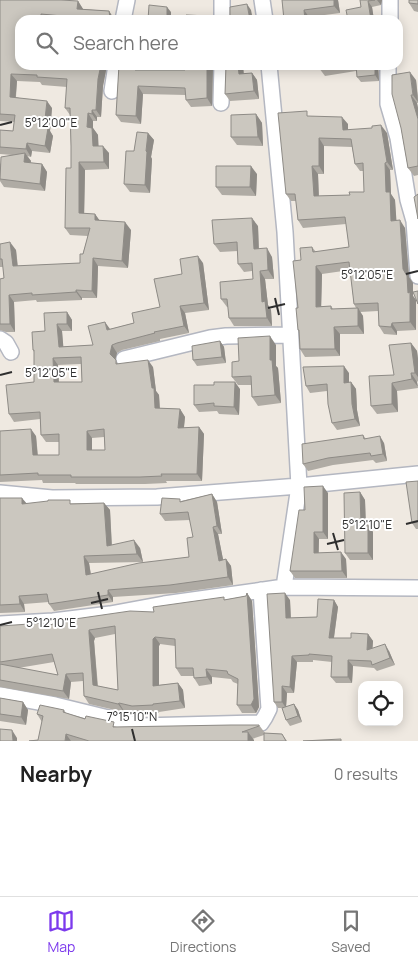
<!DOCTYPE html>
<html lang="en">
<head>
<meta charset="utf-8">
<style>
	:root { --surface:#fff; --page:#f6f6f6; --text:#222; --muted:#767676; --line:#e0e0e0; --accent:#7c3aed }
	body { margin:0; font-family:Manrope,sans-serif; background:var(--page); color:var(--text) }
	.controls { position:absolute; right:15px; bottom:15px; display:grid; overflow:hidden; border-radius:10px; box-shadow:0 2px 12px #0003 }
	.controls button { width:45px; height:45px; display:grid; place-items:center; padding:0; border:0; border-bottom:1px solid var(--line); background:var(--surface); color:var(--text); font:25px sans-serif }
	.list { margin:0; padding:0; list-style:none }
	h2 { display:flex; justify-content:space-between; align-items:center; height:65px; margin:0; padding:0 20px; font-size:21px }
	h2 small { font-size:16px; font-weight:400; color:var(--muted) }
	.icon { flex:none; width:28px; height:28px; fill:none; stroke:currentColor; stroke-width:2; stroke-linecap:round; stroke-linejoin:round }
	.map { position:relative; flex:none; width:418px; height:741px; overflow:hidden }
	.search { position:absolute; background:var(--surface); box-shadow:0 2px 12px #0003; left:15px; right:15px; top:15px; height:55px; display:flex; align-items:center; gap:12px; box-sizing:border-box; padding:0 18px; border-radius:15px; color:var(--muted); font-size:19px }
	.sheet { height:155px; background:var(--surface) }
	nav { display:flex; justify-content:space-around; align-items:center; box-sizing:border-box; height:70px; border-top:1px solid var(--line); background:var(--surface); font-size:14px; color:var(--muted) }
	nav a { display:grid; justify-items:center; gap:2px }
	nav .on { color:var(--accent) }
	.map>svg:first-child { display:block }
	.lines { fill:none; stroke-linecap:round; stroke-linejoin:round }
	.minor-casing { stroke:#b4b7c1; stroke-width:18 }
	.minor { stroke:#fff; stroke-width:15 }
	.wall { fill:#afaba4; fill-rule:evenodd }
	.shaded-wall { fill:#8e8b86 }
	.building { fill:#cbc7bf; stroke:#8e8b86; fill-rule:evenodd }
	.ticks { fill:none; stroke:#2e2e2e; stroke-width:2 }
	.ticks-label { font-size:12px; text-anchor:middle; fill:#2e2e2e; stroke:#fff; stroke-width:4; stroke-linejoin:round; paint-order:stroke }
</style>
</head>
<body>
<div class="map">
<svg width="418" height="741" viewBox="0 0 418 741">
	<rect width="100%" height="100%" fill="#efe9e1"/>
	<g class="lines">
		<g class="minor-casing">
			<path id="minor" d="M262 0 265 20
				M123 20 127 0
				M222 20V0
				M390 20V0
				M388 65V104L398 138 408 200 414 221 418 276
				M112 91 116 65
				M221 103 222 65
				M0 339 6 343 11 352
				M124 359 210 338 226 336 290 335
				M0 493 52 498 157 497 299 486 418 474
				M284 587 418 588
				M0 624 53 621 110 614 164 604 284 587 299 486 285 232 269 65
				M0 695 55 705 141 726 261 723 265 717 269 709 261 590"/>
		</g>
		<use href="#minor" class="minor"/>
	</g>
	<path class="wall" d="M0 0 78 1 83 9 109 11 114 19V20H20V65H107L103 86 101 117H97V121H93V128L98 135V146L109 153V169L85 170 84 214H95L99 220 131 230 128 268 98 266 97 298H82V300L37 302 36 300 14 302 15 332H6L0 330V279L4 278 3 267H0V244L16 250 18 266 80 263 88 236 70 235 65 228 71 168V146L70 115 65 108 67 87 42 85 40 82 17 81 16 97 52 108 50 131 53 136 50 153 32 151 31 157 27 156 31 161 30 163 42 164 47 172 45 191 4 187 0 181V164L12 155 0 154V130L13 131 14 122 0 121Z
		M282 0H338L340 13 309 17 310 20H284Z
		M360 0H382L381 5 372 7 374 20H348L361 7Z
		M418 0V12L414 11 409 3Z
		M119 65H142L141 70H185V65H213L212 106 191 107 186 100V95L143 94 141 124 121 122 116 115Z
		M226 65H243L244 74 252 73 257 80 259 99 230 101 225 94Z
		M319 65H355L356 71 325 76 319 68Z
		M378 65 379 81 361 82 357 77Z
		M416 80 418 96V103H417L418 108V175L414 176 408 168 401 128Z
		M256 114 262 123 263 146 237 145 231 137Z
		M311 116 348 124V130L387 133 393 170H390L391 194 395 200 396 221 405 228 409 277 413 283V296L416 300V330L397 331V335L384 334 379 326 378 311 360 312 363 316 364 334H340V356L305 357 300 349 299 333 298 330 301 260 312 247 316 252 349 247 346 224 303 228 298 220 296 201H291L286 194ZM324 146 352 147 355 164 360 171H364V192L350 195 319 196 318 174H324ZM350 270 354 304 356 308 333 309 331 306H321L322 274Z
		M148 133 154 140 151 157 152 159 150 193 130 192 124 184 134 151Z
		M257 174 256 196 222 195 216 187Z
		M258 226 259 249 272 257 274 279H265L268 305 271 310 272 326H234L229 318 228 307H227L221 299 253 279 252 271 244 272 238 264V251L220 252 214 244Z
		M203 263 209 310 185 313 189 333 160 339V341L122 350 117 353 115 360 118 364 153 367 156 391 159 395 160 408 180 409 185 417 184 428 199 427 204 434 202 481H166L167 483 145 484H76L75 483H43L42 480 0 482V431L36 436 38 455H59V442H46L41 435 40 419 14 422 9 414 34 382V352L33 350 45 331 67 312 72 320V331H62L63 347 93 345 110 329 134 323 160 307 182 274ZM81 364 82 382H59L58 365ZM104 437 105 450H92V438Z
		M220 341 224 347 226 363 197 366 193 360Z
		M411 343 417 351 418 359V381L417 382 418 388 397 391 398 412 377 414 371 406 394 375Z
		M276 345V366L278 368 281 403 258 406 252 397 251 385H238L232 377 239 361Z
		M349 373V383L351 382 356 389 357 410 360 426 337 430 332 423 327 391 310 393 306 386Z
		M214 385 240 389 239 415 219 414 217 411 199 412 194 405Z
		M363 435 366 439 384 443 387 461 376 463 373 460 333 465 308 471 303 464Z
		M418 481V529H416L412 523Z
		M360 492 365 500 366 525H368L373 532V560H350L345 553Z
		M328 493V539H319V553L346 559 347 578H295L290 571 305 510Z
		M212 494 217 502 222 534H218L223 560 226 559 231 566 233 585 176 593 113 597V602L54 611 49 604V602L24 604 25 612 0 613V498L27 504 104 503 110 510 112 545 140 548 143 562 89 563 91 574 189 557 193 537 190 520 165 521 160 514 181 501Z
		M247 593 252 601 259 707 256 713H242L237 705 238 684 233 682 231 679 212 677V684L199 686 194 678V676H181L176 668 175 646 160 644 159 646V685L178 683 183 690 185 708 159 712V713H137L124 711V712L89 704 84 696 83 681 71 682 69 699 0 687V626H46L154 612 246 596ZM115 634 118 690 98 686 94 641 95 638ZM54 662 58 675 18 668Z
		M290 600 291 618 317 617 334 600 338 607 334 638H351L368 634 373 641 372 649 389 651 395 665 377 671 374 668 353 666 352 683H336L331 677 332 662 313 660V662H297L294 693H287L286 707 294 704 298 710 302 722 290 726 286 720 283 708H278L274 702Z
		M0 698 23 702 28 710 26 725 0 721Z
		M64 710 66 713 117 727 259 725 265 733 282 734 287 741H264V735L252 739 254 741H29L38 740 42 722 37 714Z"/>
	<path class="shaded-wall" d="M334 0H338L340 13 334 6Z
		M377 0H382L381 5Z
		M78 1 83 9V16L77 9Z
		M368 1 372 7 374 20H371Z
		M247 4 251 10 253 20H250Z
		M167 7 171 12V20H167Z
		M304 10 309 17 310 20H305Z
		M109 11 114 19V20H109Z
		M41 14 45 20H41Z
		M101 65H107L103 86 101 117 96 110 98 79Z
		M136 65H142L140 78 135 70Z
		M207 65H213L212 106 207 98Z
		M238 65H243L244 82 239 74Z
		M352 65H355L356 71Z
		M375 65H378L379 81 375 75Z
		M410 72 416 80 418 102 413 95Z
		M252 73 257 80 259 99 254 91Z
		M11 74 17 81 15 104 10 97Z
		M138 86 143 94 141 124 136 116Z
		M411 95 417 103 418 108V119Z
		M47 101 52 108 50 131 53 136 50 153 45 146 44 128Z
		M92 110 97 117V121L92 114Z
		M88 113 93 121V128L98 135 99 153 93 146 87 127Z
		M256 114 262 123 263 146 258 137Z
		M342 117 348 124V138L343 130Z
		M381 125 387 133 393 170 387 162Z
		M148 133 154 140 151 157 152 159 150 193 145 185 146 151Z
		M319 138 324 146V174L319 166Z
		M27 143 32 151 31 157 26 149Z
		M103 146 109 153V169L104 162Z
		M25 153 31 161 29 170 24 162Z
		M79 162 85 170 84 221 79 213Z
		M385 163 390 170 391 194 395 200 397 228 391 221 386 192Z
		M42 164 47 172 45 191 40 184Z
		M251 166 257 174 256 196 250 187Z
		M312 166 318 174 319 204 314 196Z
		M95 214 100 221 95 220Z
		M252 218 258 226 259 257 254 249Z
		M400 220 405 228 409 277 413 283V296L416 300V330L410 322 408 293 403 269Z
		M125 222 131 230 128 268 122 261Z
		M10 242 16 250 18 273 13 266Z
		M267 248 272 257 274 279 268 270Z
		M198 256 203 263 209 310 204 303Z
		M93 258 98 266 97 298 92 291Z
		M316 266 322 274 321 314 316 307Z
		M260 271 265 279 268 305 271 310 272 326 267 318 262 302Z
		M76 290 82 298V300L76 292Z
		M9 295 14 302 15 332 10 324Z
		M180 306 185 313 189 333 184 326Z
		M358 308 363 316 364 334 358 326Z
		M67 312 72 320V331L67 324Z
		M105 322 110 329 107 330Z
		M392 323 397 331V335L391 327Z
		M57 324 62 331 64 354 59 347Z
		M334 327 340 334V356L335 349Z
		M270 336 276 345V366L278 368 281 403 275 395 270 360Z
		M220 341 224 347 226 363 222 357Z
		M411 343 417 351 418 359V377L415 373Z
		M112 345 117 353 115 361 110 354Z
		M53 358 58 365 59 389 54 382Z
		M148 360 153 367 156 391 159 395 160 415 155 408Z
		M344 366 349 373V390L344 383Z
		M411 373 417 382 418 387 412 379Z
		M235 382 240 389 239 415 234 407Z
		M351 382 356 389 357 410 360 426 355 419 352 404Z
		M392 383 397 391 398 412 392 404Z
		M180 409 185 417 183 435 178 428Z
		M199 427 204 434 202 481 197 474Z
		M31 429 36 436 38 462 33 455Z
		M87 431 92 438V457L87 450Z
		M380 436 384 443 387 461 383 454Z
		M323 486 328 493V539L323 532Z
		M360 492 365 500 366 532 361 525Z
		M212 494 217 502 222 534 217 526Z
		M22 498 28 505 22 504Z
		M104 503 110 510 112 553 107 546Z
		M368 525 373 532V560L368 553Z
		M213 527 218 534 225 569 219 561Z
		M314 532 319 539 318 560 314 553Z
		M134 540 140 548 143 562 137 554Z
		M341 552 346 559 347 578 342 571Z
		M84 556 89 563 92 583 86 575Z
		M226 559 231 566 233 585 228 577Z
		M108 590 113 597V602L108 595Z
		M247 593 252 601 259 707 256 713 251 705Z
		M285 593 290 600 291 624 286 618Z
		M19 596 24 604 25 612 20 604Z
		M334 600 338 607 333 644 329 638Z
		M89 630 95 638 94 641 98 693 93 685 89 633Z
		M368 634 373 641 372 657 367 650Z
		M155 637 160 644 159 646V693L153 686V639Z
		M385 644 389 651 395 665 390 658Z
		M292 656 297 662 294 693 290 687Z
		M348 660 353 666 352 683 348 677Z
		M206 669 212 677V684L207 677Z
		M66 674 71 682 69 699 63 691Z
		M178 683 183 690 185 708 180 701Z
		M282 686 287 693 286 708 282 702Z
		M23 702 28 710 26 725 21 717Z
		M119 703 124 711V712L118 704Z
		M294 704 298 710 302 722 298 716Z
		M12 730 17 738V741H13Z
		M248 732 254 740V741H248Z
		M66 734 71 741H65Z"/>
	<path class="building" d="M0 0H61L78 1 77 9 109 11 110 17 109 20H62V16L41 14V20H20V65H101L98 79 96 110H92V114L88 113 87 127 92 128 93 146H103L104 162H79V213L95 214V220L125 222 122 261 93 258 92 291 76 290V292L32 295V293L9 295 10 324H0V279L4 278 2 259H0V244L10 242 13 266 80 263V254H83L90 228H65L66 168H71V146L70 108H65L67 79 37 77V75L11 74 10 97 47 101 44 128H48L45 146 27 143 26 149 0 147V130L13 131 15 115 0 114Z
		M282 0H334V6L304 10 305 20H284Z
		M360 0H375L368 1 371 20H348L346 10 361 7Z
		M409 0H418V4L409 3Z
		M247 4 250 20H230V7Z
		M149 5 167 7V20H148Z
		M186 15 208 16 210 20H186Z
		M119 65H136L135 70H185V65H207V98L186 100 185 88 138 86 136 116 116 115Z
		M226 65H238L239 74 252 73 254 91 225 94Z
		M319 65H336L319 68Z
		M356 65H375V75L357 77Z
		M410 72 413 95H411L418 119V166L408 168 401 128 392 94V75Z
		M307 111V116L342 117 343 130 372 128V126L381 125 387 162 385 163 386 192H390L391 221 400 220 403 269 407 276 408 293 410 292V322L392 323 391 327 379 326 378 303 354 304 349 262 316 266V307L331 306V309L358 308V326L334 327 335 349H300L299 330H298L296 308H298L293 261 301 260 300 248 312 247 313 252 349 247 345 217 298 220 295 194H286L278 113ZM319 138 351 139 355 164 363 163 364 192H349L350 195 314 196 312 166H319Z
		M256 114 258 137H231V115Z
		M137 132 148 133 146 151 147 152 145 185 124 184 126 151H134Z
		M25 153 24 162 42 164 40 184 0 179 1 157Z
		M216 166H251L250 187H216Z
		M418 194V219L414 197Z
		M252 218 254 249 267 248 268 270 260 271 262 302 265 301 267 318H229L227 299H221L220 282 253 279 252 263 238 264 237 242 214 244 212 220Z
		M198 256 204 303 180 306 184 326 154 332 155 333 117 343 112 345 110 354 116 360V364L148 360 152 388H154L155 408 180 409 178 428 199 427 197 474H161L162 476 140 477H71V475H38V473L0 475V431L31 429 33 455H59V434L41 435 40 412 9 414 6 385 34 382V350H33L32 332 45 331 44 313 67 312V324H57L59 347 93 345 88 326 105 322 107 330 134 323 132 313 160 307 154 279 182 274 180 259ZM81 357 82 382H54L53 358ZM104 429 105 450H87V431Z
		M418 291V304L413 292Z
		M270 336V360H272L275 395 252 397 251 376 232 377V362L239 361 238 338Z
		M220 341 222 357 193 360 192 346Z
		M411 343 415 373H411L412 379 392 383V404L371 406 369 376 394 375 389 345Z
		M344 366V383L351 382 352 404 355 419 332 423 328 404 327 384 306 386 303 367Z
		M214 382H235L234 407 214 406V403L194 405V385H214Z
		M363 435 364 439 380 436 383 454 371 456 370 453 328 458 303 464 302 444Z
		M418 481V522L412 523 406 482Z
		M323 486V532H314V553L341 552 342 571H290L299 510H305L304 487Z
		M360 492 361 525H368V553H345L344 493Z
		M212 494 217 526 213 527 219 561 226 559 228 577 170 585 108 590V595L49 604 47 594 19 596 20 604 0 605V498H22V504L48 501V500H70V504L104 503 107 546 134 540 137 554 84 556 86 575 139 563 189 557 187 538 193 537 188 512 160 514 162 498 180 499V502Z
		M247 593 254 699 251 705H237L238 679 228 674 227 671 206 669 207 677 194 678 193 668H176L175 639 155 637 153 639V686L178 683 180 701 153 704V705L132 706 119 703 118 704 84 696 83 673 66 674 63 691 0 680V664L58 675 52 654 0 662V626L44 623 45 627 61 621 130 611 154 612 153 607 224 597V600L246 596ZM115 626 118 690 93 685 89 633V630Z
		M285 593 286 618 317 617 318 599 334 600 329 638H351V633L368 634 367 650 385 644 390 658 372 665 371 661 348 660V677H331L332 656 309 654V655L292 656 290 687 282 686V702H274L267 594Z
		M0 698 23 702 21 717 0 714Z
		M294 704 298 716 286 720 282 708Z
		M40 705 64 710 63 712 85 719 86 716 114 722 113 727 231 725H259V726L242 732H248V741H89L66 734 65 741H29L38 740 43 716 37 714Z
		M0 729 12 730 13 741H0Z
		M264 733 282 734 286 741H264Z
		M341 739V741H303Z"/>
	<path class="ticks" d="M0 125 12 122M406 274 418 271M275 298 279 315M268 308 285 304M0 375 12 372M406 524 418 521M333 533 338 550M327 544 344 540M98 592 102 609M91 603 108 599M0 625 12 622M132 729 135 741"/>
	<g class="ticks-label">
		<text x="51" y="127">5°12'00"E</text>
		<text x="367" y="279">5°12'05"E</text>
		<text x="51" y="377">5°12'05"E</text>
		<text x="367" y="529">5°12'10"E</text>
		<text x="51" y="627">5°12'10"E</text>
		<text x="132" y="721">7°15'10"N</text>
	</g>
</svg>
<div class="controls">
<button><svg class="icon" aria-label="locate" viewBox="0 0 24 24"><circle cx="12" cy="12" r="6"/><path d="M12 2v4M12 18v4M2 12h4M18 12h4"/></svg></button>
</div>
<div class="search"><svg class="icon" aria-label="search" viewBox="0 0 24 24"><circle cx="10" cy="10" r="6"/><path d="M15 15l6 6"/></svg>Search here</div>
</div>
<section class="sheet">
<h2>Nearby<small>0 results</small></h2>
<ul class="list">
</ul>
</section>
<nav>
<a class="on"><svg class="icon" aria-label="map" viewBox="0 0 24 24"><path d="M3 6l6-2 6 2 6-2v14l-6 2-6-2-6 2zM9 4v14M15 6v14"/></svg>Map</a>
<a><svg class="icon" aria-label="directions" viewBox="0 0 24 24"><path d="M12 3l9 9-9 9-9-9zM9 14v-3h6M13 9l2 2-2 2"/></svg>Directions</a>
<a><svg class="icon" aria-label="saved" viewBox="0 0 24 24"><path d="M7 4h10v16l-5-4-5 4z"/></svg>Saved</a>
</nav>
</body>
</html>
